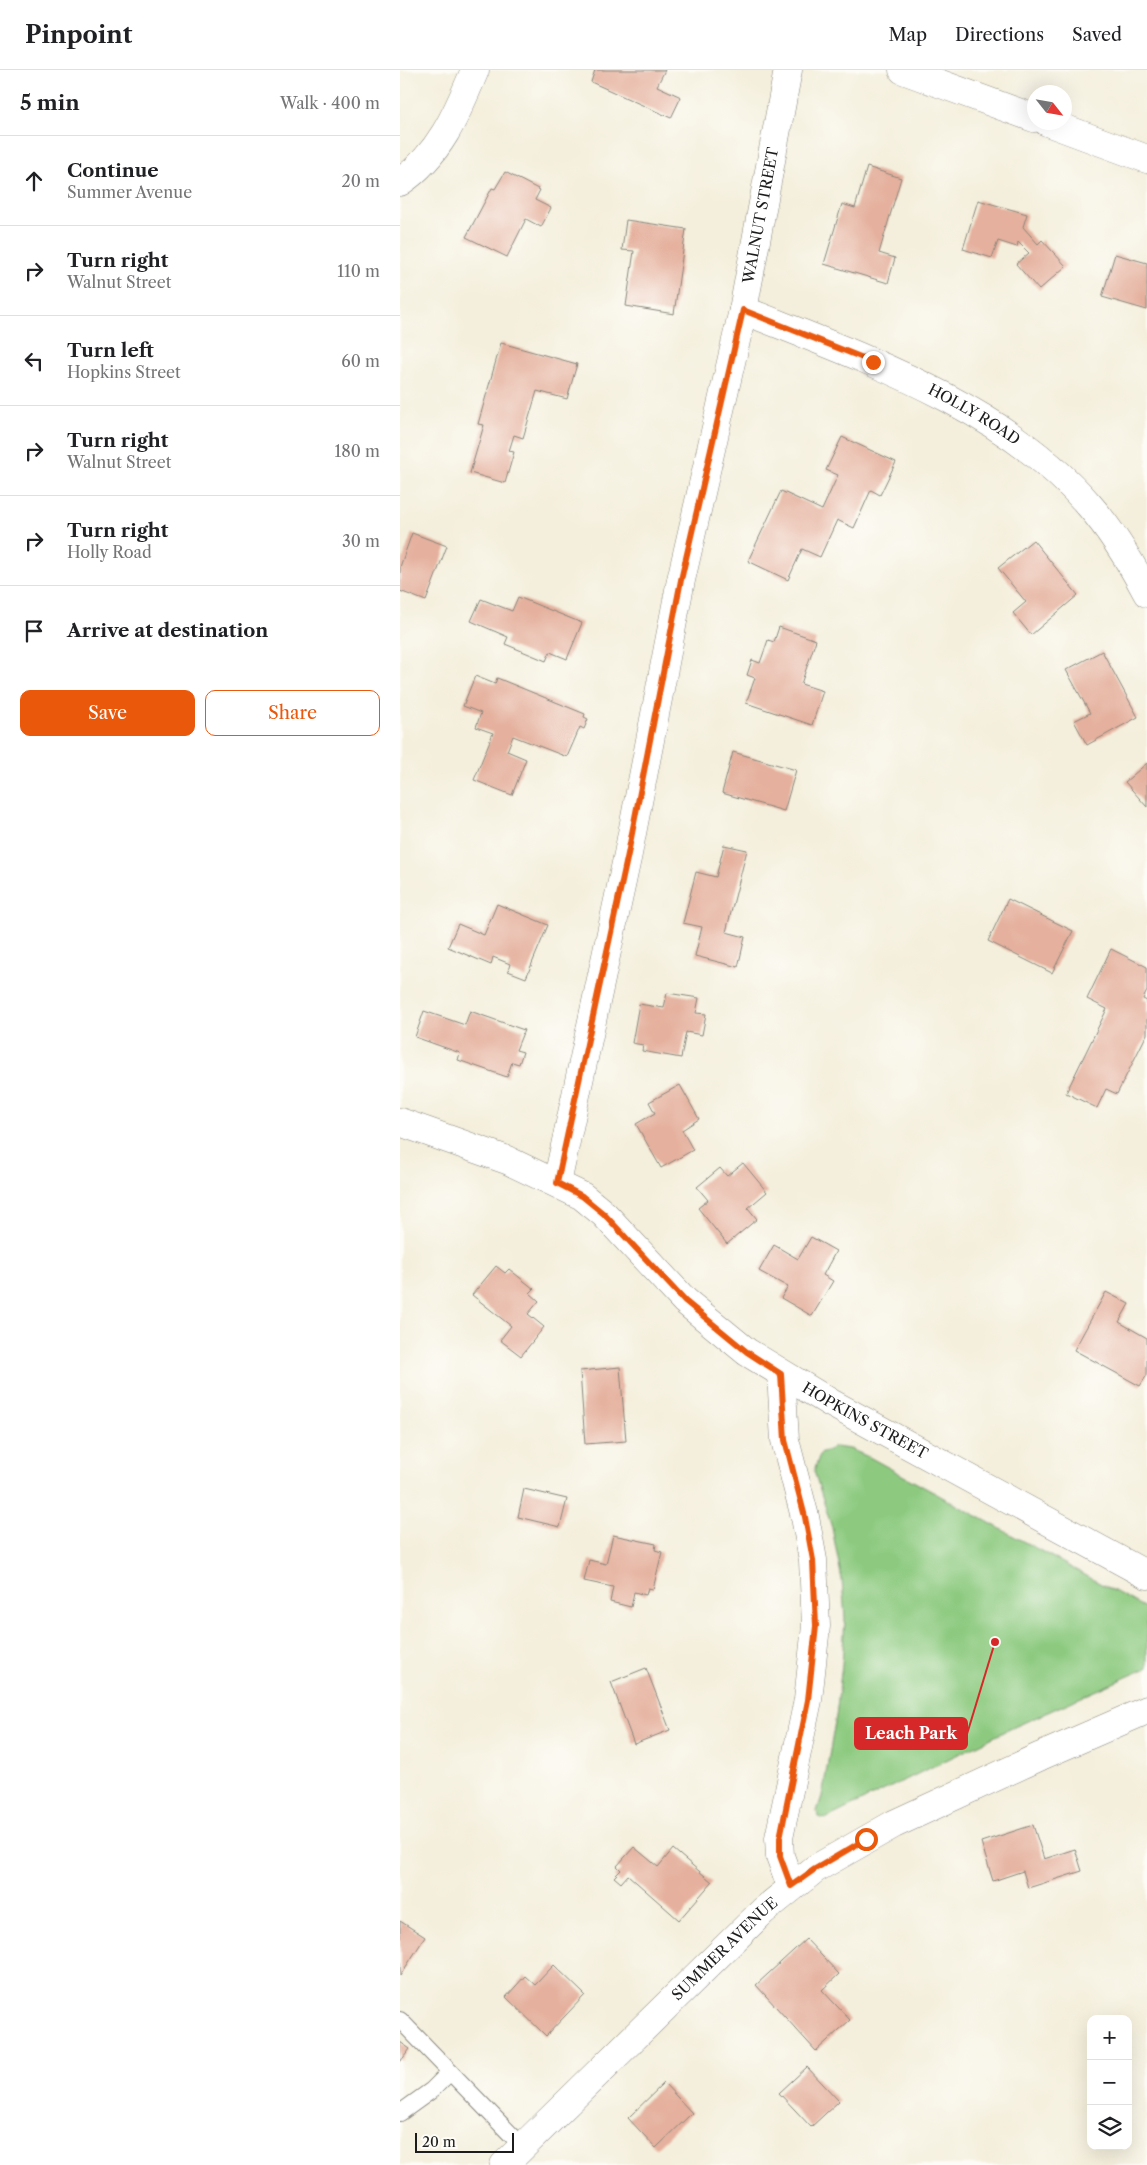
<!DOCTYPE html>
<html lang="en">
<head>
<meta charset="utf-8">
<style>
	:root { --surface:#fff; --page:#f2f2f2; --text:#202124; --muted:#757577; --line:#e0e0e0; --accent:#ea580c }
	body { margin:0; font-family:"Libre Caslon Text",serif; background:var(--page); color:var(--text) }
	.controls { position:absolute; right:15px; bottom:15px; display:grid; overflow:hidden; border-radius:10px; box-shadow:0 5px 20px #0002 }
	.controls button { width:45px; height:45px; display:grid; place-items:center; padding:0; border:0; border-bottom:1px solid var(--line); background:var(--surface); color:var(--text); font:25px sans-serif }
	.compass { position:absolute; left:627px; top:15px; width:45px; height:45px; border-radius:50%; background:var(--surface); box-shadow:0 5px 20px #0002; rotate:121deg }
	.scale { position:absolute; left:15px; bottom:12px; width:99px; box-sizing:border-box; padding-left:5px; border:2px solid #1c1c1c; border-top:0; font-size:14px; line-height:18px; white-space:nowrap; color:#1c1c1c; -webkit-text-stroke:4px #fdfcf7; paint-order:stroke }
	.stop { position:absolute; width:15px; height:15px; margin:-11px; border:4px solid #ea580c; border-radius:50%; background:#fff }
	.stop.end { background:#ea580c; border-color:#fff; box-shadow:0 1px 5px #0008 }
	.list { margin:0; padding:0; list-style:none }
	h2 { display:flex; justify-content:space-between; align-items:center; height:65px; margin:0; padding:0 20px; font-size:21px }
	h2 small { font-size:16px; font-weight:400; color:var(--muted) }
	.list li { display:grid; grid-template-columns:32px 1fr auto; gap:15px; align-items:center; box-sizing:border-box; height:90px; padding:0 20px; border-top:1px solid var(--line) }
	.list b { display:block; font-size:19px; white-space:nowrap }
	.list p { margin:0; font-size:16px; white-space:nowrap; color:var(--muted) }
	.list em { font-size:16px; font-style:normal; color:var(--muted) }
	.actions { display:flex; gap:10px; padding:15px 20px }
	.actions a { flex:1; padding:11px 0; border:1px solid var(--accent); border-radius:10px; text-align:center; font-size:18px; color:var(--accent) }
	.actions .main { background:var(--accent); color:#fff }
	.icon { flex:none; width:28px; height:28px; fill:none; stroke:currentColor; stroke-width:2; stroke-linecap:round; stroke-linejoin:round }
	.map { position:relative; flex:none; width:747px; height:2095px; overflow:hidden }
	header { display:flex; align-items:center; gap:30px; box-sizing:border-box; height:70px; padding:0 25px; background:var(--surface); border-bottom:1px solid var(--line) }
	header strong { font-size:24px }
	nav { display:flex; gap:28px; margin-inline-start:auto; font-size:18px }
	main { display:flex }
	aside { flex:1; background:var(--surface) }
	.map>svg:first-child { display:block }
	.green { fill:#8dca80; stroke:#54734e }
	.building { fill:#e5b09d }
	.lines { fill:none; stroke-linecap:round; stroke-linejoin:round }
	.service-casing { stroke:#88867c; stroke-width:18 }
	.minor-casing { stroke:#88867c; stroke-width:29 }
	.tertiary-casing { stroke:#88867c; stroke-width:29 }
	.service { stroke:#fff; stroke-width:16 }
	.minor { stroke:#fff; stroke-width:28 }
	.tertiary { stroke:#fff; stroke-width:28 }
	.route { stroke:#ea580c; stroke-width:6 }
	.labels { text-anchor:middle; stroke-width:4; stroke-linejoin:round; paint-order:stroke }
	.street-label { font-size:15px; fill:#1c1c1c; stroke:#fdfcf7 }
	.leader { fill:none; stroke:#d62828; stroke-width:2 }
	.callout-dot { fill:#d62828; stroke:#fdfcf7; stroke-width:2 }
	.callout { fill:#d62828; stroke:#d62828; stroke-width:2 }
	.callout-label { font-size:16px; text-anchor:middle; font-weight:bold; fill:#fff }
</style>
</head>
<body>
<header>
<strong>Pinpoint</strong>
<nav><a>Map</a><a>Directions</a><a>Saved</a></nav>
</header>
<main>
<aside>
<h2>5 min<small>Walk · 400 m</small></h2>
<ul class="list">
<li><svg class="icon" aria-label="ahead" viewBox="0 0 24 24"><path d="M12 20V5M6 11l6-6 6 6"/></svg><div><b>Continue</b><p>Summer Avenue</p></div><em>20 m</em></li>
<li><svg class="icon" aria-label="right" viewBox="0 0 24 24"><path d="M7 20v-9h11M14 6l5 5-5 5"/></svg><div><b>Turn right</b><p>Walnut Street</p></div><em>110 m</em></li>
<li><svg class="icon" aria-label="left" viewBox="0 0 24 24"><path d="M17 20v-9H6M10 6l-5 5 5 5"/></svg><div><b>Turn left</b><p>Hopkins Street</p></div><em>60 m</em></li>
<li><svg class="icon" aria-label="right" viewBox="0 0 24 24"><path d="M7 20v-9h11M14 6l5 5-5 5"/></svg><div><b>Turn right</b><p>Walnut Street</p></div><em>180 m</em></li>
<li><svg class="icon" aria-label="right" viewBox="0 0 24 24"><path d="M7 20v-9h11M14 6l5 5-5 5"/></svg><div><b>Turn right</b><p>Holly Road</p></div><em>30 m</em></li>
<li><svg class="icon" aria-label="arrive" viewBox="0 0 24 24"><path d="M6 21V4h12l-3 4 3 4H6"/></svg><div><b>Arrive at destination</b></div></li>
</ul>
<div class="actions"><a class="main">Save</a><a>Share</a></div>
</aside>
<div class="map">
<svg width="747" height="2095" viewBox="0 0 747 2095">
	<rect width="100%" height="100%" fill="#fdfcf7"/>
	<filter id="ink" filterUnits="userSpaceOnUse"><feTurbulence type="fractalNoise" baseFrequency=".02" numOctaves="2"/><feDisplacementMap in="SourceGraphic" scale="10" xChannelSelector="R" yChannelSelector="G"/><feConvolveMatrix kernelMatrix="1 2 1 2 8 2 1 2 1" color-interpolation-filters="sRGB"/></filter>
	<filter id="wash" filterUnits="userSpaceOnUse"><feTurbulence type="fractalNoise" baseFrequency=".0096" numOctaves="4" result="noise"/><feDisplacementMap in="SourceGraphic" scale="20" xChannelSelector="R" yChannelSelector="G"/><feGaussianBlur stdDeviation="1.12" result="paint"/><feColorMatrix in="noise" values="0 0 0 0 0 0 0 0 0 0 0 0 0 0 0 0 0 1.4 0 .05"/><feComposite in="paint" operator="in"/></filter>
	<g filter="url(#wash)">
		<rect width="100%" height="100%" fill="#f4efdc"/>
		<path class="green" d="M435 1377 450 1379 471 1388 747 1539V1598L612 1658 425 1749 418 1747 417 1741 422 1726 436 1646 442 1594 445 1549 442 1510 432 1458 414 1401 420 1384Z"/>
		<g id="blocks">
			<path class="building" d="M195 0H265L257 16 281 27 271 48 191 12Z
				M467 97 501 108 479 183 495 188 488 213 424 194 442 134 455 138Z
				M105 102 140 120 135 130 151 138 141 157 126 149 107 187 66 167 92 118 95 119Z
				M578 130 627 144 623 157 638 174 642 170 666 196 639 220 616 194 629 183 618 172 617 177 598 171 592 188 563 179Z
				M226 150 286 159 274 244 226 236 234 181 222 180Z
				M715 184 747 193V240L702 227Z
				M101 273 177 294 167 329 137 321 123 368 114 365 109 381 114 382 105 413 70 403 84 355 78 354Z
				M442 367 496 392 480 425 471 420 454 458 437 450 420 487 402 479 388 510 348 491 381 421 422 440 438 405 426 400Z
				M12 463 47 476 26 531 0 521V497Z
				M633 470 678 525 631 565 613 543 626 532 598 498Z
				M118 527 182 553 167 589 150 582 146 591 105 574 108 567 71 551 81 529 112 541Z
				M379 557 416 570 401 614 423 621 412 655 346 633 355 608 347 605 352 590 360 593 368 570 374 572Z
				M702 581 738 647 687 675 674 651 690 643 666 600Z
				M75 606 95 614 97 608 185 644 184 647 188 649 184 659 180 657 167 687 113 666 107 681 126 689 112 725 74 710 93 663 76 657 81 643 63 636Z
				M333 682 396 700 384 741 322 723Z
				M747 693V737L725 712Z
				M324 775 347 780 326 862 345 867 338 897 295 886 302 857 283 853 296 802 316 807Z
				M608 829 673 861 652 903 588 871Z
				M97 834 148 855 126 908 108 901 110 894 93 887 91 895 48 877 58 854 84 865Z
				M711 879 747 897V921L743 929 747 931V964L717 1024 706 1019 697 1038 666 1023 707 939 687 929Z
				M267 923 299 928 296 943 306 944 302 965 286 962 281 988 242 981 243 975 232 973 239 934 264 938Z
				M24 941 65 955 70 941 124 960 116 980 123 982 119 994 112 992 107 1007 58 990 60 983 15 967Z
				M280 1015 299 1049 282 1060 293 1080 261 1098 236 1054 255 1043 249 1032Z
				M343 1093 367 1122 348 1138 357 1149 327 1174 298 1138 308 1130 297 1117 320 1098 327 1106Z
				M411 1167 436 1181 423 1205 433 1211 412 1246 381 1228 388 1217 359 1201 374 1175 398 1189Z
				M96 1196 105 1203 109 1199 134 1219 130 1223 139 1231 128 1244 144 1257 121 1286 100 1270 111 1256 72 1225Z
				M706 1222 729 1234 719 1252 747 1268V1305L740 1316 674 1280Z
				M220 1297 226 1371 185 1374 180 1301Z
				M124 1419 167 1429 160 1457 118 1447Z
				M213 1465 256 1474 255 1480 262 1482 253 1519 248 1518 246 1525 234 1522 231 1537 210 1532 213 1517 184 1511 189 1490 206 1494Z
				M246 1598 270 1660 234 1674 211 1612Z
				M633 1755 644 1789 675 1779 682 1801 628 1818 623 1801 593 1811 581 1772Z
				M234 1777 258 1797 273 1779 312 1812 279 1850 228 1805 221 1813 214 1807 221 1800 217 1796Z
				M0 1851 25 1867 0 1906Z
				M406 1869 439 1904 422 1920 450 1950 416 1981 356 1915Z
				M154 1895 185 1925 146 1966 106 1927 125 1906 135 1915Z
				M0 1972 10 1979 0 1992Z
				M407 1997 439 2031 411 2057 379 2023Z
				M264 2013 292 2043 256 2078 228 2048Z"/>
		</g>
	</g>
	<g filter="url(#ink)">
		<use href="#blocks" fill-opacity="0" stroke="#88867c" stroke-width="1"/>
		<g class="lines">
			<g class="service-casing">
				<path id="service" d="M0 1950 123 2077
					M0 2043 32 2020 50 2002"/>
			</g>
			<g class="minor-casing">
				<g id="minor">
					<path d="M503 0 634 48"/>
					<path d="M647 52 747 89"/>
					<path d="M0 112C40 85 57 43 75 0"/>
					<path id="s1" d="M343 240C460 287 604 336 689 435 712 461 731 493 747 523"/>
					<path id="s2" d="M0 1052 107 1090 182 1126 204 1144 285 1231 347 1282 431 1333 747 1505"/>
					<path id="s3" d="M157 1113 228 784 281 510 343 240 388 0"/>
					<path d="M381 1304 385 1370 405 1447 413 1490 416 1556 408 1630 379 1768 380 1786 391 1816"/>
				</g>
			</g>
			<g class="tertiary-casing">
				<g id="tertiary">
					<path id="s4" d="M104 2095 363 1841 415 1799 494 1754 641 1686 747 1640"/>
				</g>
			</g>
			<use href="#service" class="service"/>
			<use href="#minor" class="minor"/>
			<use href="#tertiary" class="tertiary"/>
		</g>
	</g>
	<g class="lines" filter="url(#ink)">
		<path class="route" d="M466 1769 415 1799 391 1816 380 1786V1768L408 1630 416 1556 413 1490 405 1447 385 1370 381 1304 347 1282 285 1231 204 1144 182 1126 157 1113 228 784 281 510 343 240 473 292"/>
	</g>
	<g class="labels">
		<g class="street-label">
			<text dy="5" stroke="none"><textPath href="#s3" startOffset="989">WALNUT STREET</textPath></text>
			<text dy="5" stroke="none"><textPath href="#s1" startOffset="254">HOLLY ROAD</textPath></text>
			<text dy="5" stroke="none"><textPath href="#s2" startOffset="561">HOPKINS STREET</textPath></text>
			<text dy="5" stroke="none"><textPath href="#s4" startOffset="309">SUMMER AVENUE</textPath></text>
		</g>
	</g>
	<path class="leader" d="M595 1572L567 1664"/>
	<circle class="callout-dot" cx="595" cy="1572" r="5"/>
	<rect class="callout" x="455" y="1648" width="112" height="31" rx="5"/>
	<g class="callout-label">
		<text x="511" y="1669">Leach Park</text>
	</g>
</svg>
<div class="controls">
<button>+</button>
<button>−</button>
<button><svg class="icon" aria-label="layers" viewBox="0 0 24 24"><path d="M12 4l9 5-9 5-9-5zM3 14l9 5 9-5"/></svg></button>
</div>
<svg class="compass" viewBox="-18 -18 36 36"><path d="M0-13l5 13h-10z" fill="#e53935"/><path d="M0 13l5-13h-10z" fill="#757577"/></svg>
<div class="scale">20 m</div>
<div class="stop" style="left:466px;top:1769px"></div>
<div class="stop end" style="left:473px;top:292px"></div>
</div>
</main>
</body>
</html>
